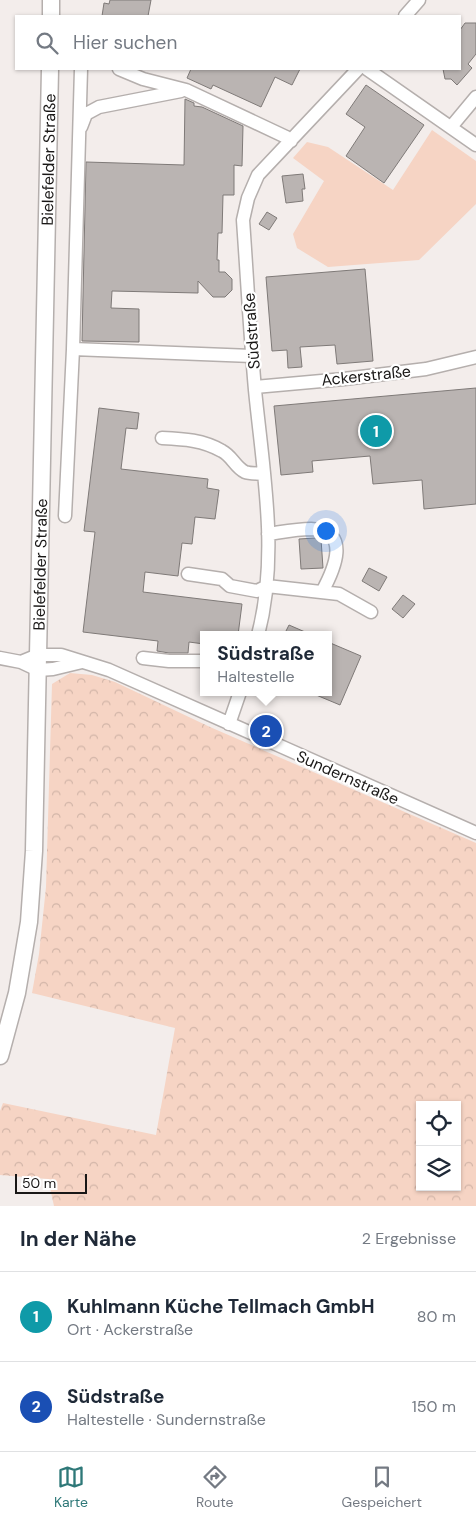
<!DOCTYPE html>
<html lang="de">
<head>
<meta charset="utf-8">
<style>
	:root { --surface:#fff; --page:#f2f2f3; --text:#1f2937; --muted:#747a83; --line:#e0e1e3; --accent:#2e7878 }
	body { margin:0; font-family:"DM Sans",sans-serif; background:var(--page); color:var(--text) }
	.controls { position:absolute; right:15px; bottom:15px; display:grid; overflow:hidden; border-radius:0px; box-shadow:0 1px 4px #0004 }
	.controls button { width:45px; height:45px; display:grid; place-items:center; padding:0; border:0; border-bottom:1px solid var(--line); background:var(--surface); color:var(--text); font:25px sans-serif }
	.scale { position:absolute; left:15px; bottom:12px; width:72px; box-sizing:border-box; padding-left:5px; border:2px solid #191716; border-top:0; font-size:14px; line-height:18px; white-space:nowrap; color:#191716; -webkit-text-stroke:4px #fff; paint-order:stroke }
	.you { position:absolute; left:325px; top:530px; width:18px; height:18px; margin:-12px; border:4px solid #fff; border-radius:50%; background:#1a73e8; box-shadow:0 0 0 8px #1a73e833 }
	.badge { display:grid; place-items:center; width:32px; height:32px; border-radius:50%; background:var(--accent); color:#fff; font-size:16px; font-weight:700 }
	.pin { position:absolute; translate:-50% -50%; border:2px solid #fff; box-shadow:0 1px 5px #0006 }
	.popup { position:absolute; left:200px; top:631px; width:132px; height:65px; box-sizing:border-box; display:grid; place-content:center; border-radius:0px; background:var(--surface); filter:drop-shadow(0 1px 4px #0005); font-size:16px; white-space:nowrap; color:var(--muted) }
	.popup b { font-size:19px; color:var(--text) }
	.popup::after { content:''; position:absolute; left:50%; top:100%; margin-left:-10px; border:10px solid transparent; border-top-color:var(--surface) }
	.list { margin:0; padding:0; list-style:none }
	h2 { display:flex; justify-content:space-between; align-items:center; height:65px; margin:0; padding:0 20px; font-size:21px }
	h2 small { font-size:16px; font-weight:400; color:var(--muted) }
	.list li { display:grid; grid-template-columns:32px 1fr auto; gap:15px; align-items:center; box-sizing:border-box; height:90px; padding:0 20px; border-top:1px solid var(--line) }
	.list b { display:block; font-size:19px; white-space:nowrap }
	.list p { margin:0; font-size:16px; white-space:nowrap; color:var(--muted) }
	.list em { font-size:16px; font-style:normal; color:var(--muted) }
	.icon { flex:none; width:28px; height:28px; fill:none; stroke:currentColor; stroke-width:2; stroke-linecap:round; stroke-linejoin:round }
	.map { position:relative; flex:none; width:476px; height:1206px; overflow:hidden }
	.search { position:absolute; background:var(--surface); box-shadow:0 1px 4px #0004; left:15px; right:15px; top:15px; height:55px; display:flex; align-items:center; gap:12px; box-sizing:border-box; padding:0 18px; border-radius:0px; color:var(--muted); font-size:19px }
	.sheet { height:245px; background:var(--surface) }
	nav { display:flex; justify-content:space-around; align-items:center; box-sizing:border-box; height:70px; border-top:1px solid var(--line); background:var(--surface); font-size:14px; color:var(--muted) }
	nav a { display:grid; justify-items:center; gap:2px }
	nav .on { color:var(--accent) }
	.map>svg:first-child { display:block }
	.grass { fill:#f6d4c4 }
	.forest { fill:url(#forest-crowns); fill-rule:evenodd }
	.building { fill:#bab4b2; stroke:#7f7a78 }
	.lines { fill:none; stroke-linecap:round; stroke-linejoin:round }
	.minor-casing { stroke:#b5afad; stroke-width:15 }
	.major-casing { stroke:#b5afad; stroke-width:19 }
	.minor { stroke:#fff; stroke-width:12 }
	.major { stroke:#fff; stroke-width:16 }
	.labels { text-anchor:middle; stroke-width:4.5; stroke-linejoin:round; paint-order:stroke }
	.street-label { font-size:16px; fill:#191716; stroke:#fff }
</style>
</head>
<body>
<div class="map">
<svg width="476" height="1206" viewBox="0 0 476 1206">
	<defs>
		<pattern id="forest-crowns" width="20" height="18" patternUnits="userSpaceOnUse" patternTransform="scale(1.25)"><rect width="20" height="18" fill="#f6d4c4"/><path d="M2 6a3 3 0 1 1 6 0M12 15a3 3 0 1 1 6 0" fill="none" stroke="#d2b5a8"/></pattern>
	</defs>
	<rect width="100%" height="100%" fill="#f3edeb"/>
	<path class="grass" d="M432 130 476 161V204L419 260 328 267 297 248 293 234 324 181 293 158 307 142 328 147 393 190Z"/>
	<path class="forest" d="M70 673 92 675 115 682 210 727 476 843V1206H54L48 1179 0 1175V1111L3 1103 156 1135 175 1028 32 993 39 954 46 887 52 684ZM420 1105H457V1187H420Z"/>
	<path class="building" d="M110 0H151L148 16H102L104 3 109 4Z
		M465 23H476V54L468 64 472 68 457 85 451 79H445L443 69H460V30Z
		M191 69H300L292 85 275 77 261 107 213 85 211 89 187 78Z
		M366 85 424 125 384 183 346 156 365 127 346 114Z
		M185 99 194 103V106L202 107 243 126 242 166 234 165V195H223L222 233H218L217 260H219V272H225L232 279V290L225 297H213L198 281V293L112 291 111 308 139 309V342L82 341 86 162 184 165Z
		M303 174 305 189H302L303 201 286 203 282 176Z
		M267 212 277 218 269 230 259 224Z
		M365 269 373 361 337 364 335 345 300 347 302 367 288 368 287 350 272 351 266 277Z
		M476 388V504L424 509 422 480 373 484 370 456 312 461 313 472 281 475 274 406Z
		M99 408 139 413 137 429 126 428 121 469 208 479 207 488 219 490 215 519 195 517 192 544 182 543 178 576 145 572 143 592 242 604 238 635H204V644L189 642 188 653H169L157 651 158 641 83 632 95 532 84 531Z
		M315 538 321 539 323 568 301 569 299 539Z
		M369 568 387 577 379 591 362 581Z
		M403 595 415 604 403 618 392 609Z
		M289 625 312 635H284Z
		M328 642 361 656 340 705 309 692H328Z"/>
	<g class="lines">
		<g class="minor-casing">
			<path id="minor" d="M405 16 419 0
				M119 69 143 79 186 90 286 137 291 141
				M367 69 476 145
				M81 127 86 114 99 107 181 91
				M451 127 476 97
				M73 349 81 69
				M255 387 344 379 426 369 476 357
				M162 438C184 439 203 440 222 451 232 456 235 467 245 472 250 474 258 473 264 474
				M65 516 73 349 252 356
				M268 534C282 532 297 529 311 529 352 530 334 570 322 592
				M188 574 222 579 230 586 257 591 267 586 339 594 371 612
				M258 635C279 555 263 471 255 390 250 333 247 276 243 220L248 198 258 175 358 69
				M0 658 21 662 38 670 53 669 82 662
				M143 658 169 661H204
				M21 662 38 655H61L109 670 476 833
				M229 724 240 692"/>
		</g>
		<g class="major-casing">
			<g id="major">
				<path d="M51 16V0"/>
				<path id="s1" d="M0 1056 17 993 29 922 34 851 50 69"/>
			</g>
		</g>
		<use href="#minor" class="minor"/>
		<use href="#major" class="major"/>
	</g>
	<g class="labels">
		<g class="street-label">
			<text dy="6" stroke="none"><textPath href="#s1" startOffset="900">Bielefelder Straße</textPath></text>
			<text transform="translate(251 331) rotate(-94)" y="6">Südstraße</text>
			<text transform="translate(366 375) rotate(-6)" y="6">Ackerstraße</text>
			<text dy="6" stroke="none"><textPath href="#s1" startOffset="495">Bielefelder Straße</textPath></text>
			<text transform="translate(348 777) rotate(24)" y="6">Sundernstraße</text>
		</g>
	</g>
</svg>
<div class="controls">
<button><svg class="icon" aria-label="locate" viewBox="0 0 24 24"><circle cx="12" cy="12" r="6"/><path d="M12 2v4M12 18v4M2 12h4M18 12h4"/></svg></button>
<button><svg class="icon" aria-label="layers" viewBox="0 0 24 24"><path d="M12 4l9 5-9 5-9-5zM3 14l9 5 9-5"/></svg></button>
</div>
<div class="scale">50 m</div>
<div class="you"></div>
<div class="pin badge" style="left:376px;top:431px;background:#0f9aa8">1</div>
<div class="pin badge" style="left:266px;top:731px;background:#1a4fb4">2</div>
<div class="popup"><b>Südstraße</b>Haltestelle</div>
<div class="search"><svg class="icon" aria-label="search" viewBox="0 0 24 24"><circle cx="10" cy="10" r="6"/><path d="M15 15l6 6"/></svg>Hier suchen</div>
</div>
<section class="sheet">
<h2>In der Nähe<small>2 Ergebnisse</small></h2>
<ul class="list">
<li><span class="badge" style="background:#0f9aa8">1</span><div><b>Kuhlmann Küche Tellmach GmbH</b><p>Ort · Ackerstraße</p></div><em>80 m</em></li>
<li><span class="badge" style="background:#1a4fb4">2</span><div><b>Südstraße</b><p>Haltestelle · Sundernstraße</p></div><em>150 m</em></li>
</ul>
</section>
<nav>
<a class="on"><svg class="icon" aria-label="map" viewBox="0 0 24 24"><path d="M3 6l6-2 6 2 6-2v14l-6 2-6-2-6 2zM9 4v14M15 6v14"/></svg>Karte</a>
<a><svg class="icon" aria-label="directions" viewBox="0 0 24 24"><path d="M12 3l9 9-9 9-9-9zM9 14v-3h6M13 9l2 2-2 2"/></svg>Route</a>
<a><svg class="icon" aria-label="saved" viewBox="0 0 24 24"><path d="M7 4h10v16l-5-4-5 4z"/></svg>Gespeichert</a>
</nav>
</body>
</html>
